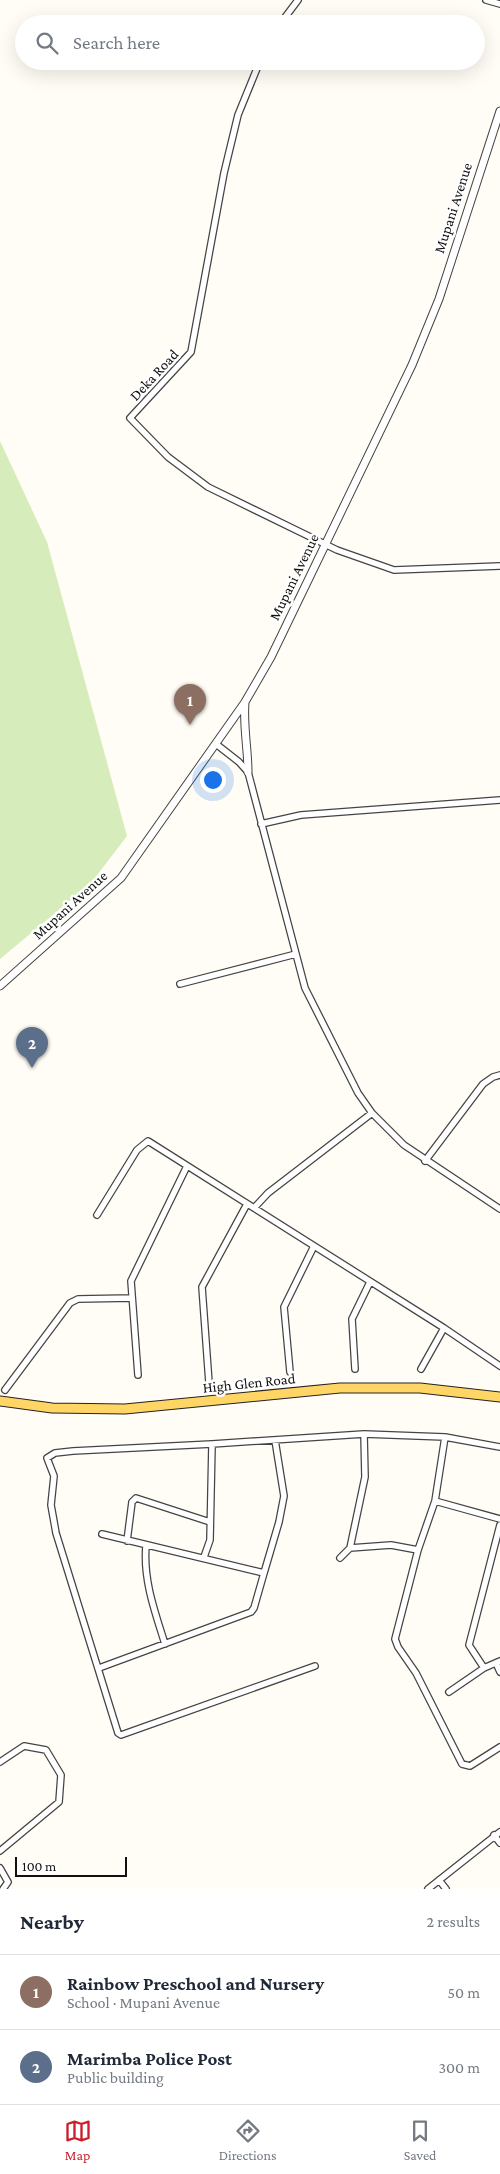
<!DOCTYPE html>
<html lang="en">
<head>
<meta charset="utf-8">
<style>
	:root { --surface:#fff; --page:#f2f2f3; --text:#1f2937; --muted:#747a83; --line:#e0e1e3; --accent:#ca1f2b }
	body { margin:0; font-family:"Crimson Pro",serif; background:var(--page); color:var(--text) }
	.scale { position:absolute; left:15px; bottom:12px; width:112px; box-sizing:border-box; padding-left:5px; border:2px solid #111; border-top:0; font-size:14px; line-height:18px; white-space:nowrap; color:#111; -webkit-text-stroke:4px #fff; paint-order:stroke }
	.you { position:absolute; left:212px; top:779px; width:18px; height:18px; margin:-12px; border:4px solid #fff; border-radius:50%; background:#1a73e8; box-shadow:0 0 0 8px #1a73e833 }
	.badge { display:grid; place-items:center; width:32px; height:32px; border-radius:50%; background:var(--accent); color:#fff; font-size:16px; font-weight:700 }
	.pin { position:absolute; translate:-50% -41px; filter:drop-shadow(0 1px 2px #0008) }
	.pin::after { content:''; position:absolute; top:26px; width:18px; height:15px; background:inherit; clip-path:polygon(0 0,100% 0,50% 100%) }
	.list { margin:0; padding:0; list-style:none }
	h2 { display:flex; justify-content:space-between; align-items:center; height:65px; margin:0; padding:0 20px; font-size:21px }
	h2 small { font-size:16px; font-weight:400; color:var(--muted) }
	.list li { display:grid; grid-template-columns:32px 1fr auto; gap:15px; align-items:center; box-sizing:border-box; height:75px; padding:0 20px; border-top:1px solid var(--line) }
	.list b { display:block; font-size:19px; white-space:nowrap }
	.list p { margin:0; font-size:16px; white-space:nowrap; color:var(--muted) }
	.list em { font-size:16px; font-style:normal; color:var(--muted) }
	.icon { flex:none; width:28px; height:28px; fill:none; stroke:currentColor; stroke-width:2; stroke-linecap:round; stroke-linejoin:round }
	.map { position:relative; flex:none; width:500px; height:1889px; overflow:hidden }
	.search { position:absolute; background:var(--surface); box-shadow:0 5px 20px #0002; left:15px; right:15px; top:15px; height:55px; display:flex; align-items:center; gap:12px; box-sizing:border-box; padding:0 18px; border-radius:28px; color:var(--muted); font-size:19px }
	.sheet { height:215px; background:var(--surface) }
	nav { display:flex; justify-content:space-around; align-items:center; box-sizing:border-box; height:70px; border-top:1px solid var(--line); background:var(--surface); font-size:14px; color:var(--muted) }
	nav a { display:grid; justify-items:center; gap:2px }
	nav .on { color:var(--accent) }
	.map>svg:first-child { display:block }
	.green { fill:#d6edbb }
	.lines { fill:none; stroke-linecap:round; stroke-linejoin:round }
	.minor-casing { stroke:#444; stroke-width:8 }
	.tertiary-casing { stroke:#444; stroke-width:9 }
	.primary-casing { stroke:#222; stroke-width:11 }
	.minor { stroke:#fff; stroke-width:5.5 }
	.tertiary { stroke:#fff; stroke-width:7 }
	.primary { stroke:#ffd665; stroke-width:9 }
	.labels { text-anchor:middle; stroke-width:5; stroke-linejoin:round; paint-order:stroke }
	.street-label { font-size:15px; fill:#111; stroke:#fff }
</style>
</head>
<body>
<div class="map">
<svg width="500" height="1889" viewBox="0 0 500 1889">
	<rect width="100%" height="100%" fill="#fffdf5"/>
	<path class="green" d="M0 441 47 542 127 836 91 883 0 959Z"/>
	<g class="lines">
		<g class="minor-casing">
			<path id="minor" d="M486 0 500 4
				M280 24 298 0
				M260 61 238 115 224 173 191 352 130 418 168 457 208 487 337 550 394 570 500 566
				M216 744 239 762 248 772 305 988 358 1093 372 1113 404 1145 500 1209
				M261 824 301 815 500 800
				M180 984 296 954
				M425 1161 483 1084 493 1077 500 1075
				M254 1208 268 1193 372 1113
				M97 1215 137 1150 148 1141 444 1328 500 1366
				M355 1369 352 1319 370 1282
				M421 1369 444 1328
				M290 1372 284 1307 314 1246
				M138 1375 131 1281 187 1166
				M209 1383 202 1287 247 1204
				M5 1390 70 1303 78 1299 132 1298
				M445 1437 435 1501 418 1550 395 1639 398 1647 416 1673 462 1764 470 1766 500 1747
				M435 1501 500 1519
				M500 1525 469 1645 484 1668 500 1661
				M127 1541 132 1502 136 1498 210 1522
				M146 1546C143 1580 155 1612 165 1644
				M350 1548 391 1545 418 1550
				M204 1557 210 1540 212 1444
				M340 1558 350 1548 365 1477 364 1434
				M264 1573 279 1522 284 1496 275 1440
				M496 1663 500 1672
				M315 1666 121 1735 118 1733 56 1533 51 1505 54 1476 47 1458 55 1453 73 1451 212 1444 364 1434 445 1437 500 1447
				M99 1668 251 1612 254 1608 264 1573 102 1534
				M449 1692 484 1668
				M0 1762 24 1746 46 1750 61 1775 59 1802 0 1851
				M494 1835 500 1843
				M0 1868 8 1882 3 1889
				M439 1880 446 1889
				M428 1889 500 1832"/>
		</g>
		<g class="tertiary-casing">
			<path id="tertiary" d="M245 702C243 726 248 749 248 772
				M0 986 121 878 245 702 271 657 412 365 439 299 500 111"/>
		</g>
		<g class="primary-casing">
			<path id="primary" d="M0 1401 52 1408 125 1409 340 1388H420L500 1397"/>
		</g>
		<use href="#minor" class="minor"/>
		<use href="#tertiary" class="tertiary"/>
		<use href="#primary" class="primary"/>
	</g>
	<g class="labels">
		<g class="street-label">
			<text transform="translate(453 208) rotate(-72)" y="5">Mupani Avenue</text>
			<text transform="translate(154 375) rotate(-47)" y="5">Deka Road</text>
			<text transform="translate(294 577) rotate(-64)" y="5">Mupani Avenue</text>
			<text transform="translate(70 905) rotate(-42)" y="5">Mupani Avenue</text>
			<text transform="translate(249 1383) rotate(-6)" y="5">High Glen Road</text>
		</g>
	</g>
</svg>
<div class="scale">100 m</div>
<div class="you"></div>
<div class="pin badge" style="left:190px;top:725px;background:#8d6e63">1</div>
<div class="pin badge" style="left:32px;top:1068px;background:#5c6f8a">2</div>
<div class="search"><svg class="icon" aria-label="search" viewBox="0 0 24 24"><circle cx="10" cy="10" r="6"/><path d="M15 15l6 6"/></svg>Search here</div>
</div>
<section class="sheet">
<h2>Nearby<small>2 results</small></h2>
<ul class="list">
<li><span class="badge" style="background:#8d6e63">1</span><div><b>Rainbow Preschool and Nursery</b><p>School · Mupani Avenue</p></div><em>50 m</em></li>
<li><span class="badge" style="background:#5c6f8a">2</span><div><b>Marimba Police Post</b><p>Public building</p></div><em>300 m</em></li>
</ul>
</section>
<nav>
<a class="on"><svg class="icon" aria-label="map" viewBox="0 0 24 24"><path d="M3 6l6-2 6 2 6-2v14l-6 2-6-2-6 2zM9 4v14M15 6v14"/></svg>Map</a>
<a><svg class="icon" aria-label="directions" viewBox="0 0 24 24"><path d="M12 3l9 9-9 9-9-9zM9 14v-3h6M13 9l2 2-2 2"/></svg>Directions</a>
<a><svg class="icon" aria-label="saved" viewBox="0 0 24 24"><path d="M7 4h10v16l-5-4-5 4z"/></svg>Saved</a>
</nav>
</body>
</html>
